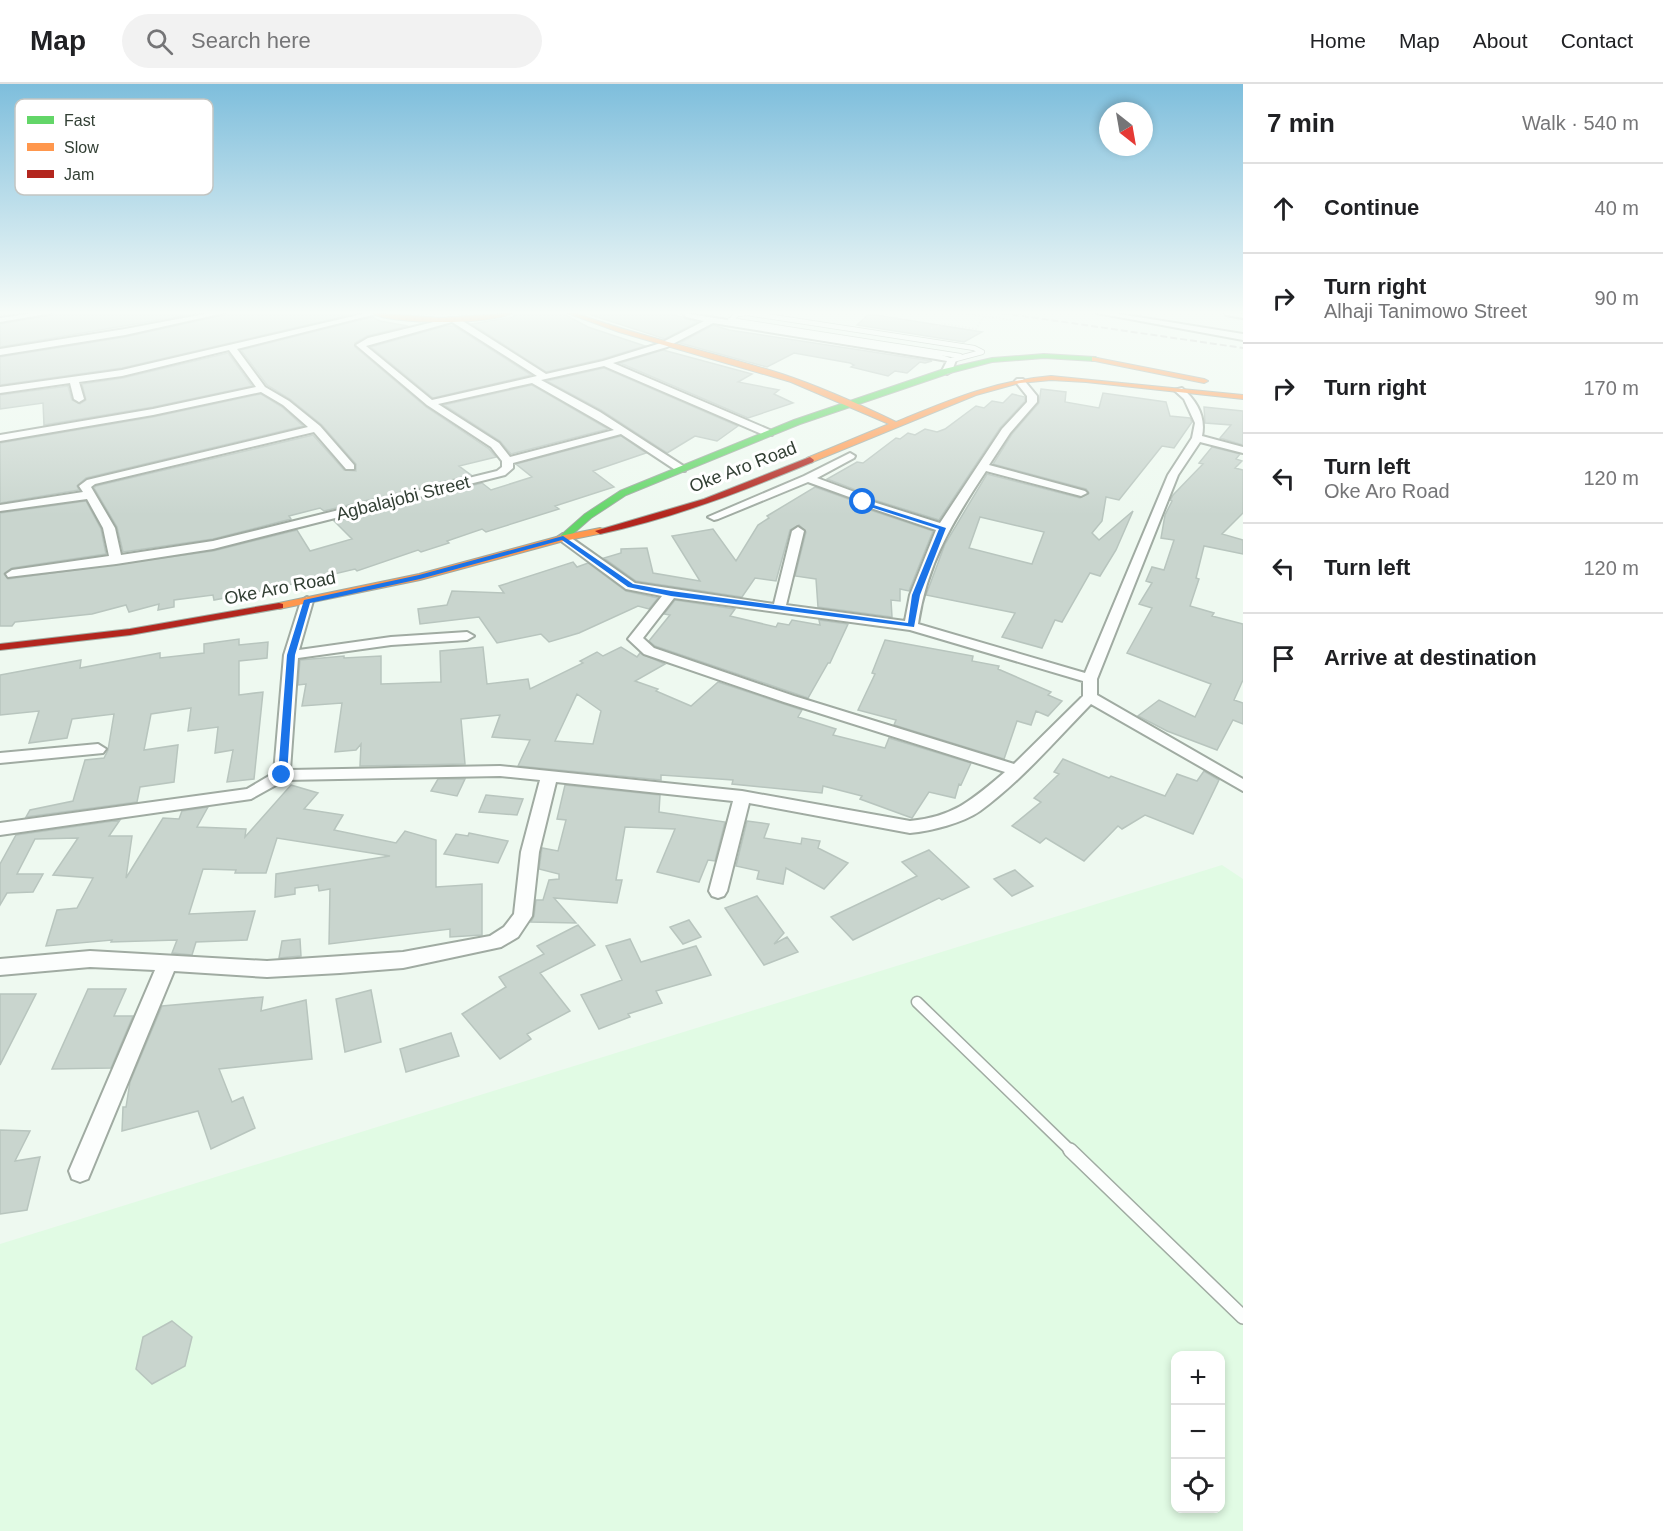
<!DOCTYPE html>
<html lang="en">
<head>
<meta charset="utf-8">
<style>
	:root { --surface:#fff; --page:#f2f2f2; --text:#202124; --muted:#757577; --line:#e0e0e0 }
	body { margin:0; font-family:Helvetica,sans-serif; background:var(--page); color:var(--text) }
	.controls { position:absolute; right:18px; bottom:18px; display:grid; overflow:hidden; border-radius:12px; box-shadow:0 3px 9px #0003 }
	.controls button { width:54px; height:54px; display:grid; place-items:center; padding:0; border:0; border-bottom:2px solid var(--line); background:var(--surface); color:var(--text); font:30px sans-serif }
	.compass { position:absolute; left:1099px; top:18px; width:54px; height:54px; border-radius:50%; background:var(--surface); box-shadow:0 3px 9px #0003; rotate:149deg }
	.stop { position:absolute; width:18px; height:18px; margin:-14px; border:4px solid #1a73e8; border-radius:50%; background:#fff }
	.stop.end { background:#1a73e8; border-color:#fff; box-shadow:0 2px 6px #0008 }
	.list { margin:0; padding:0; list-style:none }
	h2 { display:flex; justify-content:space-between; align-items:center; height:78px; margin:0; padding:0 24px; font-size:26px }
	h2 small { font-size:20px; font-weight:400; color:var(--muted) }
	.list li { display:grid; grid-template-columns:39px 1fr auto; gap:18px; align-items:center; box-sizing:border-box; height:90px; padding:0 24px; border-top:2px solid var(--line) }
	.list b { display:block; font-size:22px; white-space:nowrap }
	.list p { margin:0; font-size:20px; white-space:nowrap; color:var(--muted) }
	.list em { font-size:20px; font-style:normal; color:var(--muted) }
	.icon { flex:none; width:33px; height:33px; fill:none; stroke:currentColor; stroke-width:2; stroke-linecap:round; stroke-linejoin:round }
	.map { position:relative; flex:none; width:1243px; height:1447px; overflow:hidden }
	header { display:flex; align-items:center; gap:36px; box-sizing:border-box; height:84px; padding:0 30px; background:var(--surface); border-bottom:2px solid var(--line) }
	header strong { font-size:28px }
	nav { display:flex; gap:33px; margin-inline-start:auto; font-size:21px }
	.search { width:420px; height:54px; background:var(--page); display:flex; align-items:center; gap:15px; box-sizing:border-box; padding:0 21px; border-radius:33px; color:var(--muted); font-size:22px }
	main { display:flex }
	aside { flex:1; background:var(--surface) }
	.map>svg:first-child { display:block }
	.built { fill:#e1fbe4; fill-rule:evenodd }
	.building { fill:#c9d5ce; stroke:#b8c5be; stroke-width:1.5; fill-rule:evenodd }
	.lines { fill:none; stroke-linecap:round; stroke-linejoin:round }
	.lane-far2-casing { stroke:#a0aba2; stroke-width:6 }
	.lane-far1-casing { stroke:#a0aba2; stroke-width:13 }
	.lane-casing { stroke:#a0aba2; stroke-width:16 }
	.street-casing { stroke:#a0aba2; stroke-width:4 }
	.fast-casing { stroke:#a0aba2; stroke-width:2 }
	.slow-casing { stroke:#a0aba2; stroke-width:2 }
	.jam-casing { stroke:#a0aba2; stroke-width:2 }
	.path { stroke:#dbe0dc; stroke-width:2; stroke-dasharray:1.5 2; stroke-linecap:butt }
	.lane-far2 { stroke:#fcfefd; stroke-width:4.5 }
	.lane-far1 { stroke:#fcfefd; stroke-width:10 }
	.lane { stroke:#fcfefd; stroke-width:13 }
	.street { fill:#fcfefd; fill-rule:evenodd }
	.fast { fill:#63d668; fill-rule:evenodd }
	.slow { fill:#ff974d; fill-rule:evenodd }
	.jam { fill:#b3261e; fill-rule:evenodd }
	.rail { stroke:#c4c6c4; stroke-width:2; stroke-dasharray:7 3; stroke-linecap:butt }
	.route { fill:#1a73e8 }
	.labels { text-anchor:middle; stroke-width:6; stroke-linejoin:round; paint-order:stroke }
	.far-street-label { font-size:18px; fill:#323f34; stroke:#fff }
	.key { fill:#fff; stroke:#c2c5c2; stroke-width:1.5 }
	.key-label { font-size:16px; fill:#323f34 }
</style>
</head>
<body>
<header>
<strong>Map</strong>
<div class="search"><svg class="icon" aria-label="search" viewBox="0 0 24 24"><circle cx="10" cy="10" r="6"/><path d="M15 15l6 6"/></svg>Search here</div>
<nav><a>Home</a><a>Map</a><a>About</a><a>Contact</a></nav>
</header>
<main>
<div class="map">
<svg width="1243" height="1447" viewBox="0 0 1243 1447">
	<rect width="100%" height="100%" fill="#eef9f0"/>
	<path class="built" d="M1222 781 1243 795V1447H0V1160ZM1176 1272H1220V1424H1176Z"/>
	<path class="building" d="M54 229H200L0 263V240L52 231Z
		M226 229H359L122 284 0 301V273L125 253 224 231Z
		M517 229H562L588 243 645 262 602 275 546 288 472 240 513 233Z
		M585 229H669L697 238 665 255Z
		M869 230 982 248 964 258 857 241Z
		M372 233 380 237 408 242 367 252 355 259V263L426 323 489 365 496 373 459 382 471 391 324 427 320 424 289 432 291 435 213 455 123 468 117 443 94 404 96 402 313 351 344 386 356 387V380L322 341 290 315 267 301 241 266Z
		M713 241 729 246 932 277 925 279 920 278 907 289 895 287 888 292 851 283 854 281 850 279 794 269 767 283 680 259Z
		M445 242H454L531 291 433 314 371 263Z
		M663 266 752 290 738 298 779 306 774 310 793 319 748 334 620 279Z
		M228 269 252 302 153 323 44 341 43 319 0 325V311L68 302 72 316 80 320 86 316 82 300 123 294Z
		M604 284 738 342 717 357 695 352 667 369 601 326 547 297Z
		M532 301 608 345 511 370 500 357 444 321Z
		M1041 305 1066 308 1065 318 1099 324 1103 309 1166 318 1170 332 1190 334 1192 338 1174 364 1162 362 1119 416 1106 413 1102 437 1092 449 1099 456 1133 427 1116 466 1100 492 1090 489 1062 538 1055 536 1042 564 1002 553 1015 529 926 511 945 460 987 390 1080 414 1089 409 1086 405 993 380 1012 350 1039 319ZM980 433 1044 448 1032 480 969 464Z
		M261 310 282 323 303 342 86 394 77 402 79 406 0 419V359L153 333Z
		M1012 310 1025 313V317L1000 344 939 436 868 414 861 408 827 395 857 378 863 379 896 354 900 355 908 349 915 351 925 345 937 348 945 345 976 322 984 324 992 317 1003 319Z
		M1204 323 1243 327V361L1220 354 1231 341 1205 339Z
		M621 352 646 369 593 387 614 403 555 422 559 425 486 448 482 445 447 457 449 459 421 468 418 466 357 487 355 485 271 505 214 516 213 511 174 516V523L158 526 159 520 129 528 126 521 92 530 35 536 15 538 12 542H0V429L86 417 101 445 106 470 12 484 4 490 8 495 213 467 297 446 310 467 352 455 334 437 482 399 491 406 532 393 516 380Z
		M1212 363 1240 370 1236 375 1242 377 1235 384 1243 386V429L1222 450 1243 456V470L1204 462 1196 494 1199 495 1190 522 1214 529 1212 532 1243 540V596L1234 616 1243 619V640L1233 636 1217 666 1167 647 1138 632 1159 616 1195 633 1211 600 1127 569 1152 524 1139 520 1152 499 1146 497 1152 483 1164 486 1174 456 1161 454 1165 431 1172 417 1170 416 1173 411 1203 380 1199 379Z
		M815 403 851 416 858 422 933 447 909 507 900 505V517L891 516 892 533 818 523 816 495 795 492 806 448 799 441 790 446 776 497 755 494 742 513 636 497 604 474 621 469V465L647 464 653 489 700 497 672 452 713 445 736 477 758 441 769 434 767 432Z
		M573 478 577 483 588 479 626 507 658 514 649 525 638 522 579 549 549 558 541 550 497 559 479 533 420 540 418 525 447 521 452 507 504 509 499 502Z
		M675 516 735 525 730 532 776 543 778 539 789 541 792 536 820 541 819 536 848 540 830 579H828L808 614 655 562 649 557 670 531 664 530Z
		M239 555V561L268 558 267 574 239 577V611L263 608 254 695 227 698 233 666 215 669 218 643 188 647 191 624 151 630 144 666 178 661 174 698 140 703 137 718 26 733 30 726 73 717 85 676 104 674 108 666 114 630 72 635 67 654 29 659 39 627 0 631V591L81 576 80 584 160 569V574L204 569V560Z
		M885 556 973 572 972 577 999 582 998 585 1051 608 1048 611 1062 617 1048 632 1036 627 1031 641 1017 637 1004 675 894 641 896 636 858 626 875 590 872 589Z
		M483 563 487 600 528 595 530 605 583 579 580 577 597 568 603 572 621 563 637 573 640 569 665 580 635 597 658 605 656 607 691 622 718 598 802 626 798 633 836 645 833 651 885 664 889 654 971 679 961 701 959 700 955 714 929 708 912 734 860 715 862 712 823 702 822 709 732 700 733 696 661 691V696L518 682 530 656 492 653 500 631 461 635 465 680 360 682 361 660 356 666 335 668 342 619 302 622 306 600 298 601 300 576 344 572V574L381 572V600L441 598 440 567ZM577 610 601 627 593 660 555 657Z
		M1063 675 1109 694 1111 692 1165 712 1177 690 1197 697 1204 687 1219 696 1193 750 1145 731 1122 745 1118 742 1084 777 1046 754 1040 759 1012 742 1041 718 1034 714 1059 690 1054 688Z
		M438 695H465L457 712 431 707Z
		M291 701 318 709 304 725 343 731 334 746 396 759 405 747 436 756V803L482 800V851L450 853V845L329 860 330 805 319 807 318 801 295 804V810L275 813 276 790 390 772 277 754 266 789H235L236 786 203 785 189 830 255 827 247 856 196 858 192 871 172 869 177 856 111 858 112 856 46 862 57 826 77 824 93 794 53 791 78 754 35 755 17 790H43L33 808 7 809 0 821V780L16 751 120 736 109 752H132L126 794 163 734 179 735 182 727 208 723 197 743 246 745 245 753Z
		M565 701 660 711 659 728 725 738 715 777 708 776 699 798 657 788 675 745 625 743 616 796H622L617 819 554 814 576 839 531 838 534 832 536 816H543L549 796 559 795V790L539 785 542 764 558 767 566 736 557 735Z
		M486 711 523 715 517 731 479 728Z
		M747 737 769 740 764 754 801 760 802 754 820 757 818 764 848 779 824 805 786 784 783 800 757 795 759 787 736 782Z
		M469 749 508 757 498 779 444 770 456 750 468 752Z
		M929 766 969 803 942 816 939 814 853 856 831 833 917 792 902 778Z
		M1015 786 1033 802 1012 812 994 795Z
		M757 812 784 849 774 860 787 853 798 868 764 881 725 824Z
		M689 836 701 853 683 860 670 843Z
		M578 841 595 861 540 889 570 927 527 950 531 955 500 975 462 930 506 903 499 893 544 870 537 862Z
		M300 855 301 872 279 874 282 857Z
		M630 855 641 878 696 862 711 891 656 907 662 919 628 930 630 933 599 945 581 911 622 896 606 862Z
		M88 905H126L114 932H133L111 984 52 985Z
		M371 906 381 958 345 968 336 915Z
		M0 910H36L0 981Z
		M263 913 261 927 306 916 312 975 219 985 232 1018 243 1013 255 1044 211 1065 198 1027 122 1047 123 1023H126L130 998 162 922Z
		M451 949 459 972 406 988 400 965Z
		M0 1046 30 1047 15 1077 40 1073 27 1126 0 1130Z
		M172 1237 192 1253 185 1282 152 1300 136 1285 143 1253Z"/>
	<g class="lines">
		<g class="lane-far2-casing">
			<path id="lane-far2" d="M732 235 737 230 747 229 974 264 982 268 952 276
				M730 236 960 272"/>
		</g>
		<g class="lane-far1-casing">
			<path id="lane-far1" d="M917 918 1072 1068"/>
		</g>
		<g class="lane-casing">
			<path id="lane" d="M1070 1066 1243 1233"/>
		</g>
		<g class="street-casing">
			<path id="street" d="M34 229H52L0 238V234Z
				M210 229H224L125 251 0 271V265L125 245Z
				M367 229H380L237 265 265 303 289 317 320 342 354 381V385H346L314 348 95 400 91 403 115 444 121 471 213 457 497 387 502 383V377L491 363 427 321 356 261 368 254 450 234H458L546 290 603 277 661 259 704 237 686 233 683 229 936 269 956 276 952 287 947 290 942 287 947 277 936 275 713 239 667 263 613 279 772 347V351H764L604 282 541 296 600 328 685 383V387H677L621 350 513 379V384L505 391 213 465 116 480 8 493 6 490 12 486 109 472 103 444 87 415 0 427V421L83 408 79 402 87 396 308 343 283 321 261 308 153 331 0 357V351L153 325 256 303 229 266 122 292 79 298 84 315 79 318 74 315 70 299 0 309V303L122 286ZM452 238 537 292 432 316 366 262ZM532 299 614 346 510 373 499 359 438 320Z
				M1097 229H1113L1243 250V256Z
				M1225 229 1243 230V234L1226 231Z
				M1017 295H1023L1037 312V318L1010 349 989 381 1085 407 1087 409 1081 412 986 387C953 437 927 479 918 540L1085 589 1168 391 1192 354 1195 339 1184 315 1174 306 1182 304C1197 317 1206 333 1202 352L1243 363V369L1200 358 1178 391 1097 595V611L1243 695V707L1091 620C1056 656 1021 697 980 727 963 739 931 747 910 749L749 719 727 807 724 812 718 814 712 812 709 807 733 717 556 698 539 768 532 832 518 853 501 863 403 884 340 889 267 893 174 887 88 1095 80 1098 72 1095 69 1087 155 886 90 883 0 891V875L90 867 267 877 403 868 490 852 504 843 514 830 521 768 540 696 500 692 285 696 251 715 0 751V739L247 705 274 689 284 571 301 517 307 513 313 517 299 566 391 553 467 548 474 552 467 556 391 561 298 574 290 686 500 682 742 707 910 737C954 733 973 715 1005 688L784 618 644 570 628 555 662 512 626 505 557 454 563 450 567 451 635 499 774 520 792 447 798 443 804 447 786 521 905 537 910 511 936 446 859 420 852 414 808 398 718 435 714 436 708 433 804 392 850 369 855 372 854 374 817 394 860 410 867 416 940 439 1002 345 1027 318V312L1015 297ZM674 514 910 546 1083 597V612L1014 680 794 612 654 564 643 554Z
				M98 660 106 665 103 669 0 679V669Z"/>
		</g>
		<g class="fast-casing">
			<path id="fast" d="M1044 270 1095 273 1099 275 1095 277 1044 274 992 278 950 289 800 340 626 411 591 434 567 455 559 453 585 430 620 407 794 336 944 285 992 274Z"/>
		</g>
		<g class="slow-casing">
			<path id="slow" d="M371 229 441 234 512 229C490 241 393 241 371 229Z
				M567 229H575C643 254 713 268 782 290 821 303 859 320 896 338 950 316 993 297 1051 292L1243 311V315L1086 298 1051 296 1020 299 976 311 810 379 806 376 807 374 889 340 791 298 619 248Z
				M1092 273 1204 295 1208 297 1204 299 1095 277H1092Z
				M600 444 603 445V449L564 457 420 496 279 525 274 522 279 519 419 490 560 452Z"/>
		</g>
		<g class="jam-casing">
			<path id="jam" d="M810 373 814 376 813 378C743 407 674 434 600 450L595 447 704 415Z
				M279 519 283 520V524L130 551 0 566V560L130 545Z"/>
		</g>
		<path class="path" d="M961 229 1011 236
			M931 244 944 240 976 245 986 229"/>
		<use href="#lane-far2" class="lane-far2"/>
		<use href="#lane-far1" class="lane-far1"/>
		<use href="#lane" class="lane"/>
		<use href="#street" class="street"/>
		<use href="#fast" class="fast"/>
		<use href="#slow" class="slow"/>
		<use href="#jam" class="jam"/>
		<path class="rail" d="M1002 229 1243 264"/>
	</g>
	<linearGradient id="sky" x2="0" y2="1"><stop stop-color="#7ebedc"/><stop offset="0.53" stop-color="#f7fcf8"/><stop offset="1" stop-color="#f7fcf8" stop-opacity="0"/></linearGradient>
	<rect width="1243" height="431" fill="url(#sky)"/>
	<path class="route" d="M861 417 946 444 920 511 914 543 671 512 628 503 562 456 420 495 310 519 295 571 287 691 282 694 278 691 287 571 304 516 419 491 563 452 633 500 671 507 908 539 912 511 939 445 861 420Z"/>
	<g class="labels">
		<g class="far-street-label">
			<text transform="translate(743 383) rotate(-21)" y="6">Oke Aro Road</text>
			<text transform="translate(403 414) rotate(-14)" y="6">Agbalajobi Street</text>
			<text transform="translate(280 504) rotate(-11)" y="6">Oke Aro Road</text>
		</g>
	</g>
	<rect x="15" y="15" width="198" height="96" rx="9" class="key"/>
	<rect x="27" y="32" width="27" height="8" fill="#63d668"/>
	<rect x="27" y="59" width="27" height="8" fill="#ff974d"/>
	<rect x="27" y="86" width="27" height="8" fill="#b3261e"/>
	<g class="key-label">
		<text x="64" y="42">Fast</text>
		<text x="64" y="69">Slow</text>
		<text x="64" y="96">Jam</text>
	</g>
</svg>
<div class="controls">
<button>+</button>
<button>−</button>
<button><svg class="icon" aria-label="locate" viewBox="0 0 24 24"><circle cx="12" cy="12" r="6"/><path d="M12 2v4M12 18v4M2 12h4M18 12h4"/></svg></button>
</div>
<svg class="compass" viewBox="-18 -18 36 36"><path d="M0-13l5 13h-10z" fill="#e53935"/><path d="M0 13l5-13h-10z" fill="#757577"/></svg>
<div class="stop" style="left:863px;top:418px"></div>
<div class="stop end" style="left:282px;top:691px"></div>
</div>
<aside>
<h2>7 min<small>Walk · 540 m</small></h2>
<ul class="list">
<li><svg class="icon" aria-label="ahead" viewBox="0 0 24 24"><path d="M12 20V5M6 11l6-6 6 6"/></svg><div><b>Continue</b></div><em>40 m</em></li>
<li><svg class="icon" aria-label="right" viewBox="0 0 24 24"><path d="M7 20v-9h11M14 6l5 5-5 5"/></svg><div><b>Turn right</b><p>Alhaji Tanimowo Street</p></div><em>90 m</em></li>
<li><svg class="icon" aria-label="right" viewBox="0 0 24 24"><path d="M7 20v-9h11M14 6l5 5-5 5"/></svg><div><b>Turn right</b></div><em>170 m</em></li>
<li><svg class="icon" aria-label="left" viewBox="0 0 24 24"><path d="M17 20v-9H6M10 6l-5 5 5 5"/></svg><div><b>Turn left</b><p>Oke Aro Road</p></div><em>120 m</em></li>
<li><svg class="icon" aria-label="left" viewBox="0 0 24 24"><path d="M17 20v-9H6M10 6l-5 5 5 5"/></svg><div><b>Turn left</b></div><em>120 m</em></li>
<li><svg class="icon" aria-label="arrive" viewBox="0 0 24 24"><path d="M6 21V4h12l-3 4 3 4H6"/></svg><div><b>Arrive at destination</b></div></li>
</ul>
</aside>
</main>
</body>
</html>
